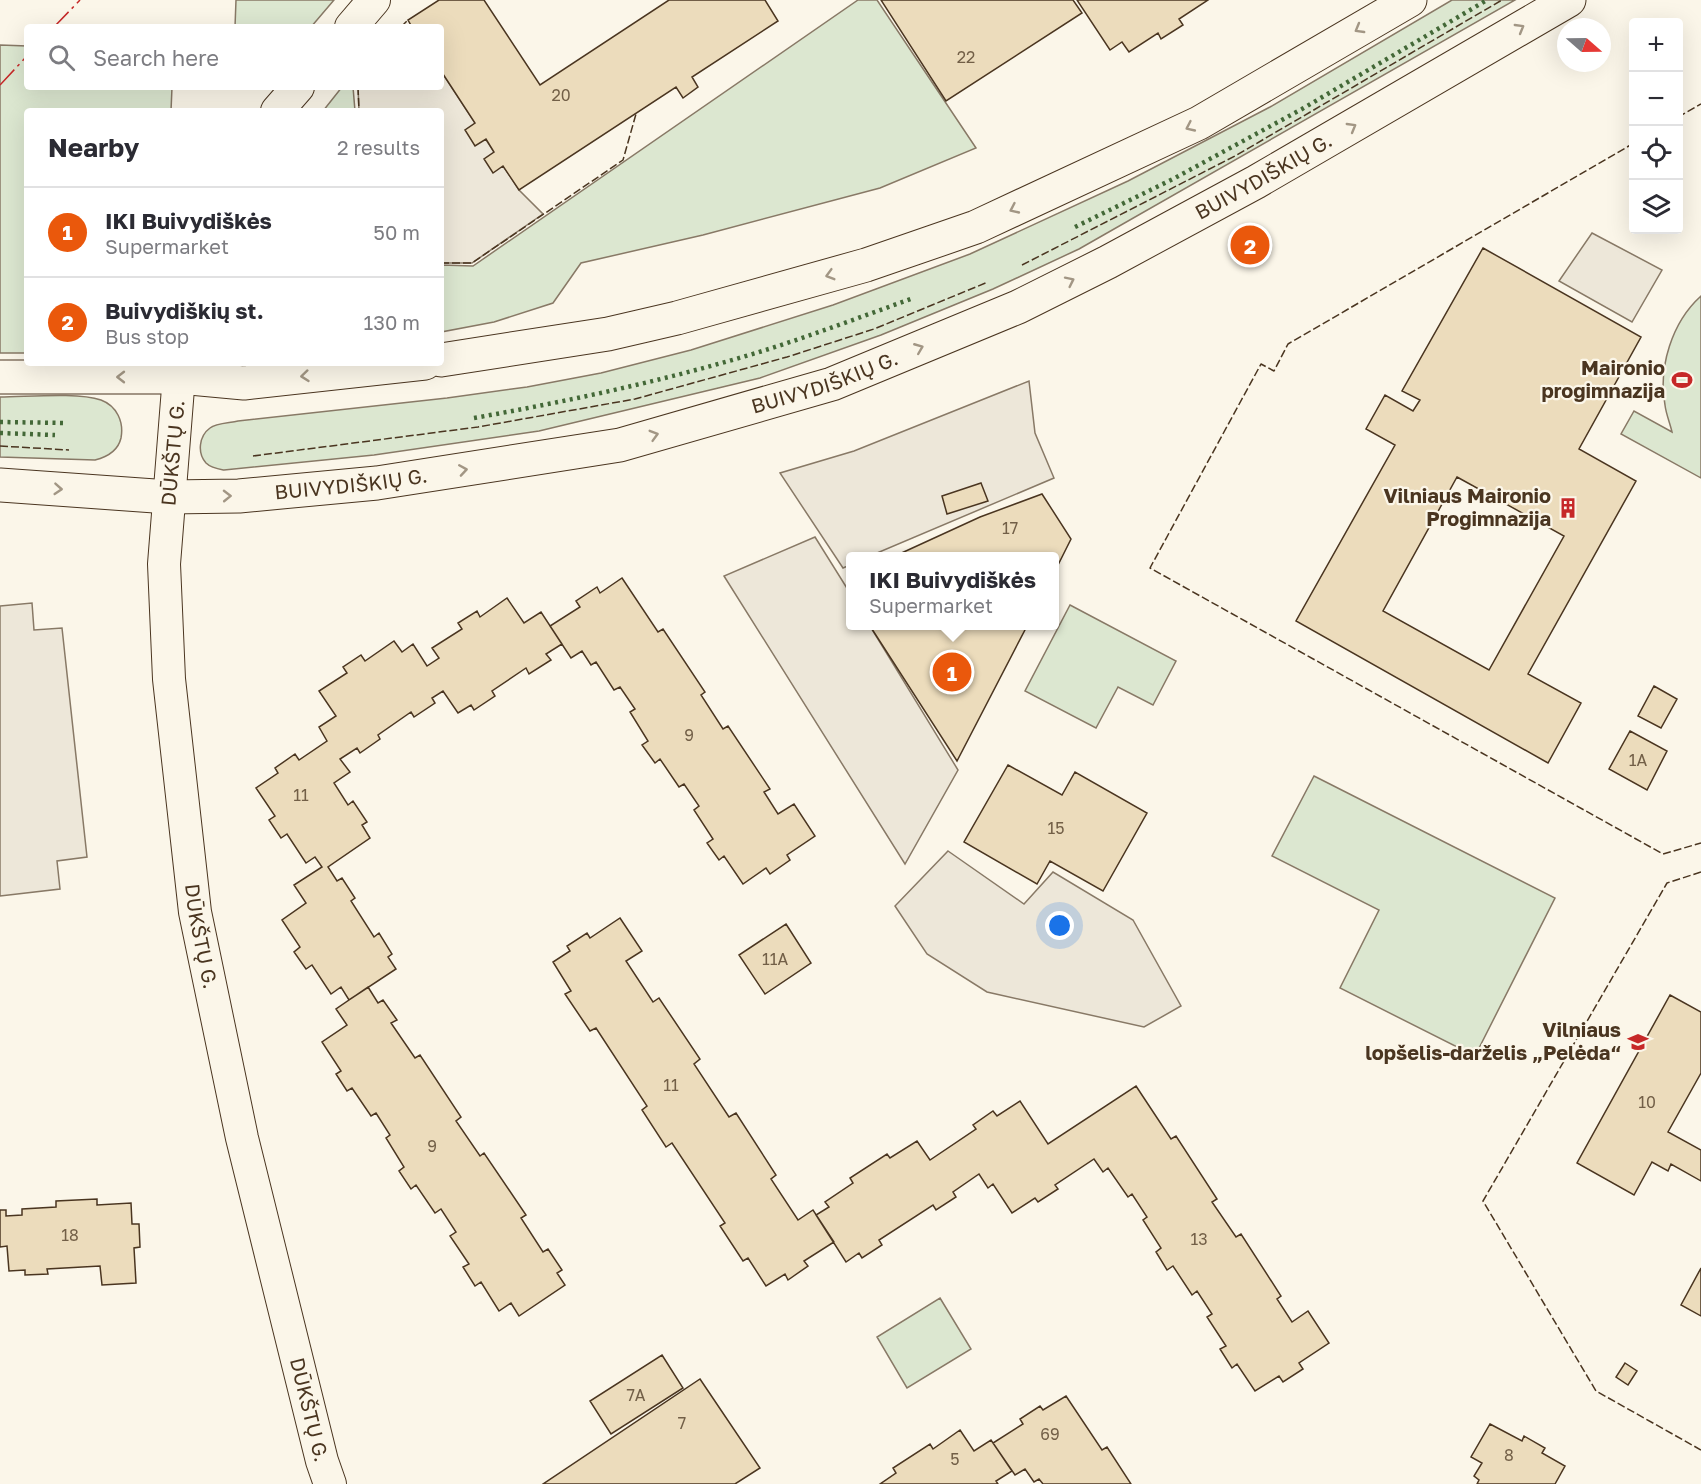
<!DOCTYPE html>
<html lang="en">
<head>
<meta charset="utf-8">
<style>
	:root { --surface:#fff; --page:#f2f2f3; --text:#2b2b33; --muted:#7c7c81; --line:#e1e1e2; --accent:#ea580c }
	body { margin:0; font-family:"Golos Text",sans-serif; background:var(--page); color:var(--text) }
	.controls { position:absolute; right:18px; top:18px; display:grid; overflow:hidden; border-radius:6px; box-shadow:0 6px 24px #0002 }
	.controls button { width:54px; height:54px; display:grid; place-items:center; padding:0; border:0; border-bottom:2px solid var(--line); background:var(--surface); color:var(--text); font:30px sans-serif }
	.compass { position:absolute; left:1557px; top:18px; width:54px; height:54px; border-radius:50%; background:var(--surface); box-shadow:0 6px 24px #0002; rotate:110deg }
	.you { position:absolute; left:1060px; top:926px; width:21px; height:21px; margin:-15px; border:4px solid #fff; border-radius:50%; background:#1a73e8; box-shadow:0 0 0 9px #1a73e833 }
	.badge { display:grid; place-items:center; width:39px; height:39px; border-radius:50%; background:var(--accent); color:#fff; font-size:20px; font-weight:700 }
	.pin { position:absolute; translate:-50% -50%; border:3px solid #fff; box-shadow:0 2px 6px #0006 }
	.popup { position:absolute; left:846px; top:552px; width:213px; height:78px; box-sizing:border-box; display:grid; place-content:center; border-radius:6px; background:var(--surface); filter:drop-shadow(0 2px 4px #0005); font-size:20px; white-space:nowrap; color:var(--muted) }
	.popup b { font-size:22px; color:var(--text) }
	.popup::after { content:''; position:absolute; left:50%; top:100%; margin-left:-12px; border:12px solid transparent; border-top-color:var(--surface) }
	.list { margin:0; padding:0; list-style:none }
	h2 { display:flex; justify-content:space-between; align-items:center; height:78px; margin:0; padding:0 24px; font-size:26px }
	h2 small { font-size:20px; font-weight:400; color:var(--muted) }
	.list li { display:grid; grid-template-columns:39px 1fr auto; gap:18px; align-items:center; box-sizing:border-box; height:90px; padding:0 24px; border-top:2px solid var(--line) }
	.list b { display:block; font-size:22px; white-space:nowrap }
	.list p { margin:0; font-size:20px; white-space:nowrap; color:var(--muted) }
	.list em { font-size:20px; font-style:normal; color:var(--muted) }
	.icon { flex:none; width:33px; height:33px; fill:none; stroke:currentColor; stroke-width:2; stroke-linecap:round; stroke-linejoin:round }
	.map { position:relative; flex:none; width:1701px; height:1484px; overflow:hidden }
	.search { position:absolute; background:var(--surface); box-shadow:0 6px 24px #0002; left:24px; top:24px; width:420px; height:66px; display:flex; align-items:center; gap:15px; box-sizing:border-box; padding:0 21px; border-radius:6px; color:var(--muted); font-size:22px }
	.panel { position:absolute; background:var(--surface); box-shadow:0 6px 24px #0002; left:24px; top:108px; width:420px; height:258px; border-radius:6px }
	.map>svg:first-child { display:block }
	.green { fill:#dce7d0; stroke:#887966; stroke-width:1.5 }
	.parking { fill:#ede7d9; stroke:#887966; stroke-width:1.5 }
	.building { fill:#ecdcbc; stroke:#4a3520; stroke-width:1.5; fill-rule:evenodd }
	.lines { fill:none; stroke-linecap:round; stroke-linejoin:round }
	.street-casing { stroke:#4a3520; stroke-width:34 }
	.secondary-casing { stroke:#4a3520; stroke-width:35 }
	.street { stroke:#fbf6e9; stroke-width:32 }
	.secondary { stroke:#fbf6e9; stroke-width:33 }
	.hedge { stroke:#436837; stroke-width:4.5; stroke-dasharray:3 4.5; stroke-linecap:butt }
	.fence { stroke:#4a3520; stroke-width:1.5; stroke-dasharray:8 3; stroke-linecap:butt }
	.power { stroke:#c62828; stroke-width:1.5; stroke-dasharray:21 4.5 3 4.5; stroke-linecap:butt }
	.oneway { stroke:#a29684 }
	.labels { text-anchor:middle; stroke-width:4.5; stroke-linejoin:round; paint-order:stroke }
	.number-label { font-size:16px; fill:#725f47 }
	.street-label { font-size:20px; fill:#4a3520; stroke:#fbf6e9 }
	.poi-label { font-size:20px; font-weight:bold; fill:#4a3520; stroke:#fbf6e9; text-anchor:end }
</style>
</head>
<body>
<div class="map">
<svg width="1701" height="1484" viewBox="0 0 1701 1484">
	<rect width="100%" height="100%" fill="#fbf6e9"/>
	<path class="green" d="M236 0H334L311 27H235Z
		M858 0H877L976 148 880 188 703 235 581 263 553 303 494 322 441 332V265L473 266Z
		M1452 0H1515L1079 249 993 289 881 335 760 378 539 431 374 455 224 470C218 469 211 468 206 463 197 453 199 436 210 428 216 423 229 423 238 421L447 398 527 387 601 373 691 350 833 305 970 254 1128 181 1270 107Z
		M0 45 27 46V87H172L171 111H27V353H0Z
		M342 87H353L355 111H323Z
		M1701 296V478L1621 434 1634 411 1672 432C1670 423 1666 414 1665 405 1658 367 1672 322 1701 296Z
		M0 397C27 397 77 392 101 400 117 406 124 422 121 438 118 451 107 457 95 460L0 457Z
		M1070 605 1176 661 1153 705 1118 687 1096 728 1025 691Z
		M1314 776 1555 898 1475 1056 1340 988 1379 910 1272 856Z
		M940 1298 971 1349 907 1388 877 1337Z"/>
	<path class="parking" d="M441 71 519 190 543 214 472 263H441V111H359L358 87H441Z
		M1592 233 1662 270 1632 322 1559 281Z
		M1029 381 1035 433 1054 478 870 556H850V565L843 568 780 473 854 451Z
		M815 537 850 593V626H870L958 770 905 864 724 576Z
		M32 603 34 630 62 628 87 857 57 861 60 889 0 896V606Z
		M948 851 1024 904 1053 872 1133 920 1181 1006 1144 1027 987 992 927 954 895 906Z"/>
	<path class="building" d="M439 0H484L540 85 669 0H765L778 21 692 77 698 87 683 98 676 87 519 190 503 166 493 173 484 159 494 152 486 139 475 146 465 130 475 123 441 71V27H412L408 20Z
		M881 0H1073L1082 13 946 101Z
		M1077 0H1208L1179 19 1183 25 1161 39 1158 33 1129 52 1122 42 1110 50Z
		M1483 248 1641 337 1579 449 1636 481 1528 674 1581 703 1548 763 1296 621 1395 445 1366 429 1385 395 1413 411 1420 400 1402 391ZM1457 477 1564 536 1489 670 1383 611Z
		M981 483 988 501 947 514 942 496Z
		M1042 494 1071 539 1054 573V556H895L980 517Z
		M622 578 658 632 663 629 705 692 701 695 723 729 728 726 770 789 764 792 778 814 794 804 815 836 787 855 790 860 770 874 766 868 743 884 724 856 719 860 707 843 713 839 694 810 699 806 684 784 679 787 660 759 655 763 642 745 648 741 630 712 635 709 620 687 614 690 596 662 591 665 582 651 571 658 550 626 580 607 576 601 597 587 600 593Z
		M507 598 524 623 541 612 562 644 546 654 551 660 529 674 526 668 492 691 495 696 474 710 471 705 458 713 443 691 432 698 435 703 414 717 411 712 378 735 380 739 360 753 357 748 340 759 350 772 334 783 348 805 353 801 367 822 362 825 370 838 328 867 337 881 342 878 355 898 351 901 374 937 379 933 392 954 388 957 396 969 349 1000 341 987 331 994 312 965 306 969 294 952 300 947 282 920 306 903 294 885 322 867 315 857 306 863 287 834 281 838 269 820 275 816 256 788 278 773 275 768 295 754 299 760 327 741 319 727 336 716 319 691 347 673 343 667 361 655 365 661 394 641 402 652 413 644 427 666 439 658 432 648 462 629 458 623 477 611 480 617Z
		M870 626H1027L957 761Z
		M1654 686 1677 699 1661 728 1638 716Z
		M1630 731 1667 751 1647 790 1609 769Z
		M1008 765 1062 795 1075 772 1147 813 1103 891 1050 861 1037 884 964 842Z
		M620 918 642 951 626 961 653 1002 659 998 700 1059 694 1064 729 1117 736 1113 776 1175 771 1179 798 1220 813 1210 834 1242 804 1261 808 1266 788 1280 785 1274 766 1286 748 1258 743 1261 720 1226 725 1223 672 1143 666 1147 642 1110 647 1106 596 1028 590 1031 565 994 571 991 553 962 570 951 567 946 587 933 590 938Z
		M786 924 811 963 765 994 739 955Z
		M368 987 378 1003 383 1000 397 1020 391 1023 415 1058 420 1055 461 1117 456 1121 480 1156 484 1153 526 1215 521 1218 543 1252 548 1249 562 1270 557 1273 565 1285 519 1316 511 1303 499 1311 481 1282 475 1286 463 1267 469 1264 450 1236 456 1232 441 1209 435 1213 416 1185 411 1189 399 1171 404 1167 386 1138 390 1135 376 1113 371 1116 352 1088 347 1091 336 1074 341 1071 322 1042 347 1025 336 1009Z
		M1670 995 1701 1012V1073L1668 1132 1701 1150V1181L1671 1164 1668 1171 1652 1162 1634 1195 1577 1163Z
		M1136 1086 1171 1139 1176 1136 1217 1199 1212 1202 1236 1237 1241 1234 1281 1296 1277 1299 1292 1322 1308 1311 1329 1343 1299 1363 1303 1369 1283 1382 1279 1376 1255 1391 1237 1364 1232 1368 1220 1349 1226 1346 1207 1317 1212 1314 1197 1291 1192 1295 1173 1266 1167 1270 1156 1252 1161 1248 1143 1220 1147 1217 1132 1194 1128 1197 1108 1168 1103 1172 1094 1159 1055 1185 1058 1189 1038 1202 1035 1198 1012 1213 993 1184 988 1188 979 1174 953 1192 956 1197 936 1210 933 1205 879 1240 882 1245 862 1258 859 1253 846 1262 816 1215 829 1207 825 1202 853 1183 850 1178 887 1154 890 1158 917 1141 930 1160 976 1129 973 1125 993 1111 997 1116 1020 1101 1048 1144Z
		M97 1199V1205L131 1203 132 1224H139L140 1247 134 1248 136 1283 102 1285 100 1266 47 1269 48 1274 25 1275V1270L9 1271 7 1246 0 1247V1210H6V1216L22 1215V1209L56 1207V1201Z
		M1701 1268V1316L1681 1305Z
		M662 1355 683 1388 611 1434 590 1401Z
		M1625 1363 1637 1371 1628 1385 1616 1377Z
		M700 1379 760 1468 735 1484H543Z
		M1066 1396 1102 1450 1107 1447 1131 1484H1043L1039 1479 1034 1482 1025 1469 1015 1475 993 1443 1023 1424 1020 1419 1040 1406 1043 1410Z
		M1490 1424 1522 1441 1524 1436 1545 1448 1542 1453 1565 1466 1555 1484H1477L1479 1480 1474 1476 1482 1463 1471 1457Z
		M960 1430 974 1451 991 1440 1012 1471 996 1481 998 1484H880L896 1473 893 1468 930 1444 933 1449Z"/>
	<g class="lines">
		<g class="street-casing">
			<g id="street">
				<path d="M351 27 374 0"/>
				<path d="M277 111 298 87"/>
				<path id="s1" d="M180 363 164 564 169 679 195 912 242 1138 322 1461 330 1484"/>
			</g>
		</g>
		<g class="secondary-casing">
			<g id="secondary">
				<path d="M441 360 608 334 677 318 866 265 976 227 1199 123 1410 0"/>
				<path d="M0 377H179L244 383 425 363"/>
				<path id="s2" d="M0 485 169 497 239 496 377 483 620 445 832 384 1018 307 1108 262 1256 182 1569 0"/>
			</g>
		</g>
		<use href="#street" class="street"/>
		<use href="#secondary" class="secondary"/>
		<path class="hedge" d="M1075 227 1173 179 1302 109 1487 0
			M474 418C569 401 663 381 756 353 808 337 860 317 911 299
			M0 422 67 423
			M0 433 55 435"/>
		<path class="fence" d="M401 27 408 20
			M358 87 359 111
			M1678 117 1701 104
			M1634 143 1288 344 1274 371 1261 364 1150 568 1663 854 1701 843
			M441 263H472L623 160 636 114
			M1022 265 1235 156 1502 0
			M0 446 69 450
			M253 456 478 427 635 399 787 357 874 329 988 282
			M1701 872 1667 883 1483 1201 1596 1391 1701 1450"/>
		<path class="power" d="M54 27 80 0
			M0 85 27 56"/>
	</g>
	<defs><path id="oneway-chevron" d="M-2-3.5L2.5 0L-2 3.5" fill="none" stroke-width="1.6" stroke-linecap="round" stroke-linejoin="round" transform="scale(1.5)"/></defs>
	<g class="oneway">
		<use href="#oneway-chevron" transform="translate(1520 28) rotate(-30)"/>
		<use href="#oneway-chevron" transform="translate(1359 29) rotate(150)"/>
		<use href="#oneway-chevron" transform="translate(1190 127) rotate(155)"/>
		<use href="#oneway-chevron" transform="translate(1352 127) rotate(-30)"/>
		<use href="#oneway-chevron" transform="translate(1014 209) rotate(155)"/>
		<use href="#oneway-chevron" transform="translate(830 275) rotate(164)"/>
		<use href="#oneway-chevron" transform="translate(1070 281) rotate(-26)"/>
		<use href="#oneway-chevron" transform="translate(919 348) rotate(-22)"/>
		<use href="#oneway-chevron" transform="translate(305 376) rotate(174)"/>
		<use href="#oneway-chevron" transform="translate(121 377) rotate(180)"/>
		<use href="#oneway-chevron" transform="translate(654 435) rotate(-16)"/>
		<use href="#oneway-chevron" transform="translate(463 470) rotate(-9)"/>
		<use href="#oneway-chevron" transform="translate(58 489) rotate(4)"/>
		<use href="#oneway-chevron" transform="translate(227 496) rotate(-1)"/>
	</g>
	<defs>
		<g id="stadium-bare" transform="scale(1.62)"><path d="M0-5a6.5 5 0 1 0 0 10a6.5 5 0 1 0 0-10ZM-3.5-1.8h7v3.6h-7Z" fill="#c62828" stroke="#fbf6e9" stroke-width="2.5" paint-order="stroke"/></g>
		<g id="building-bare" transform="scale(1.62)"><path d="M-4-6H4V6H1V3H-1V6H-4ZM-2.5-4.3h1.7v1.8h-1.7ZM.8-4.3h1.7v1.8H.8ZM-2.5-1h1.7V.8h-1.7ZM.8-1h1.7V.8H.8Z" fill="#c62828" stroke="#fbf6e9" stroke-width="2.5" paint-order="stroke"/></g>
		<g id="school-bare" transform="scale(1.62)"><path d="M0-5L7-2L0 1L-7-2ZM-4 1L0 2.5L4 1V4Q0 6-4 4Z" fill="#c62828" stroke="#fbf6e9" stroke-width="2.5" paint-order="stroke"/></g>
	</defs>
	<g fill-rule="evenodd">
		<use href="#stadium-bare" x="1682" y="380"/>
		<use href="#building-bare" x="1568" y="508"/>
		<use href="#school-bare" x="1638" y="1042"/>
	</g>
	<g class="labels">
		<g class="number-label">
			<text x="966" y="63">22</text>
			<text x="561" y="101">20</text>
			<text x="1010" y="534">17</text>
			<text x="689" y="741">9</text>
			<text x="1638" y="766">1A</text>
			<text x="301" y="801">11</text>
			<text x="1056" y="834">15</text>
			<text x="775" y="965">11A</text>
			<text x="671" y="1091">11</text>
			<text x="1647" y="1108">10</text>
			<text x="432" y="1152">9</text>
			<text x="70" y="1241">18</text>
			<text x="1199" y="1245">13</text>
			<text x="636" y="1401">7A</text>
			<text x="682" y="1429">7</text>
			<text x="1050" y="1440">69</text>
			<text x="1509" y="1461">8</text>
			<text x="955" y="1465">5</text>
		</g>
		<g class="street-label">
			<text dy="7" stroke="none"><textPath href="#s2" startOffset="1324">BUIVYDIŠKIŲ G.</textPath></text>
			<text dy="7" stroke="none"><textPath href="#s2" startOffset="838">BUIVYDIŠKIŲ G.</textPath></text>
			<text transform="translate(173 453) rotate(-85)" y="7">DŪKŠTŲ G.</text>
			<text dy="7" stroke="none"><textPath href="#s2" startOffset="352">BUIVYDIŠKIŲ G.</textPath></text>
			<text dy="7" stroke="none"><textPath href="#s1" startOffset="576">DŪKŠTŲ G.</textPath></text>
			<text dy="7" stroke="none"><textPath href="#s1" startOffset="1062">DŪKŠTŲ G.</textPath></text>
		</g>
		<g class="poi-label">
			<text x="1665" y="375">Maironio<tspan x="1665" dy="23">progimnazija</tspan></text>
			<text x="1551" y="503">Vilniaus Maironio<tspan x="1551" dy="23">Progimnazija</tspan></text>
			<text x="1621" y="1037">Vilniaus<tspan x="1621" dy="23">lopšelis-darželis „Pelėda“</tspan></text>
		</g>
	</g>
</svg>
<div class="controls">
<button>+</button>
<button>−</button>
<button><svg class="icon" aria-label="locate" viewBox="0 0 24 24"><circle cx="12" cy="12" r="6"/><path d="M12 2v4M12 18v4M2 12h4M18 12h4"/></svg></button>
<button><svg class="icon" aria-label="layers" viewBox="0 0 24 24"><path d="M12 4l9 5-9 5-9-5zM3 14l9 5 9-5"/></svg></button>
</div>
<svg class="compass" viewBox="-18 -18 36 36"><path d="M0-13l5 13h-10z" fill="#e53935"/><path d="M0 13l5-13h-10z" fill="#7c7c81"/></svg>
<div class="you"></div>
<div class="pin badge" style="left:952px;top:672px">1</div>
<div class="popup"><b>IKI Buivydiškės</b>Supermarket</div>
<div class="pin badge" style="left:1250px;top:245px">2</div>
<div class="search"><svg class="icon" aria-label="search" viewBox="0 0 24 24"><circle cx="10" cy="10" r="6"/><path d="M15 15l6 6"/></svg>Search here</div>
<section class="panel">
<h2>Nearby<small>2 results</small></h2>
<ul class="list">
<li><span class="badge">1</span><div><b>IKI Buivydiškės</b><p>Supermarket</p></div><em>50 m</em></li>
<li><span class="badge">2</span><div><b>Buivydiškių st.</b><p>Bus stop</p></div><em>130 m</em></li>
</ul>
</section>
</div>
</body>
</html>
